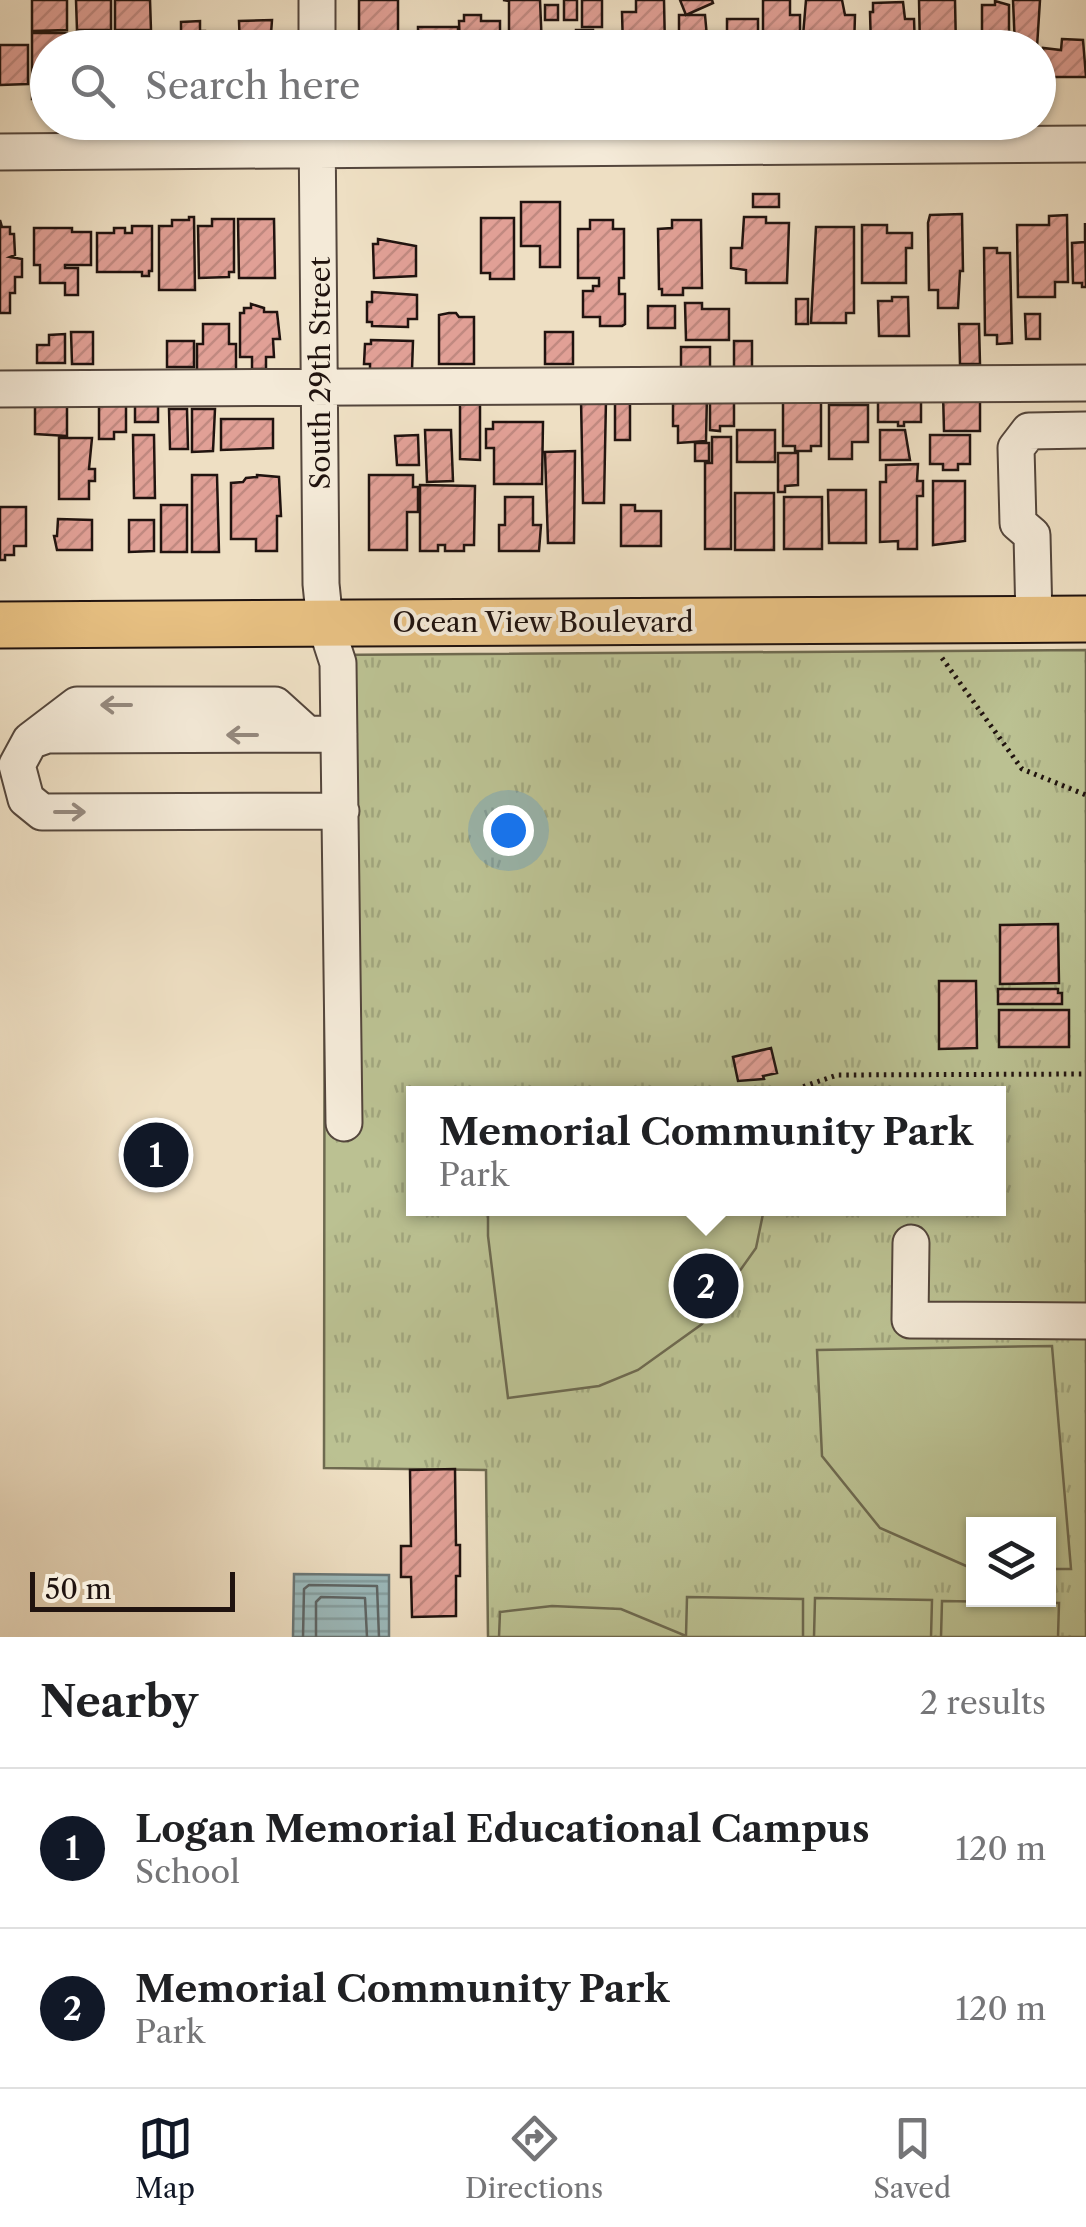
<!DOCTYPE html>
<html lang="en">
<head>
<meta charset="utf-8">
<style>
	:root { --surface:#fff; --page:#f2f2f2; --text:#202124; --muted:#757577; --line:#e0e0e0; --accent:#111827 }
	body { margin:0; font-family:"Libre Caslon Text",serif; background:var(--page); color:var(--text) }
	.controls { position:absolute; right:30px; bottom:30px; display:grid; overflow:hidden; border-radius:0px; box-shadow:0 2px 8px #0004 }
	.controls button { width:90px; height:90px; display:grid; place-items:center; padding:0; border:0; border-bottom:2px solid var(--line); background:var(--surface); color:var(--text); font:50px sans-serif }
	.scale { position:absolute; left:30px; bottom:25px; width:205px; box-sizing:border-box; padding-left:10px; border:5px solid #20130f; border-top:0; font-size:28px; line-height:35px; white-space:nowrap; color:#20130f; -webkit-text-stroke:8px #f4ead8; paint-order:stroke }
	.you { position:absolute; left:508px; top:830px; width:35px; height:35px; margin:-25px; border:8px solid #fff; border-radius:50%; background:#1a73e8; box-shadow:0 0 0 15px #1a73e833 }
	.badge { display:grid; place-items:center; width:65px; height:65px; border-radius:50%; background:var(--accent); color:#fff; font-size:32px; font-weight:700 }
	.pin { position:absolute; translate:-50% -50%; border:5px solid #fff; box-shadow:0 2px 10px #0006 }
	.popup { position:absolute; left:406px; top:1086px; width:600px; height:130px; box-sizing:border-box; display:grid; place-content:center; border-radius:0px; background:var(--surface); filter:drop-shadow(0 2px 8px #0005); font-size:32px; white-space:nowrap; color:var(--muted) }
	.popup b { font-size:38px; color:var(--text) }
	.popup::after { content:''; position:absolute; left:50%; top:100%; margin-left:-20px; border:20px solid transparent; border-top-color:var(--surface) }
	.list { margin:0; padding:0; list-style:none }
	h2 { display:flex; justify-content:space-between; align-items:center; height:130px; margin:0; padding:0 40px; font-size:42px }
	h2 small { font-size:32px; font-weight:400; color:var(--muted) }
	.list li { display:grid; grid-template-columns:65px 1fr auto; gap:30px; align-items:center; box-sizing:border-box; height:160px; padding:0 40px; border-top:2px solid var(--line) }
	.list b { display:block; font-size:38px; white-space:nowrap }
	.list p { margin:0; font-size:32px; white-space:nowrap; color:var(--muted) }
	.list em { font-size:32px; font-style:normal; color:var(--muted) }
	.icon { flex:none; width:55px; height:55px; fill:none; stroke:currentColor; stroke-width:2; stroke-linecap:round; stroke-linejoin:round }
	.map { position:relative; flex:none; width:1086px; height:1637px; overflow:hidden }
	.search { position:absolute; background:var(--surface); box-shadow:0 2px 8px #0004; left:30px; right:30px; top:30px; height:110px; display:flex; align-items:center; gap:25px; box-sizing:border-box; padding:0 35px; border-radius:55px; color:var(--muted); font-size:38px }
	.sheet { height:450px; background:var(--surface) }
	nav { display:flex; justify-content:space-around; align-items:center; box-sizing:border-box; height:140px; border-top:2px solid var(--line); background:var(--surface); font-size:28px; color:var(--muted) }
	nav a { display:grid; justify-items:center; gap:5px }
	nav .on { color:var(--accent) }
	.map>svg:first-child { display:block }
	.grass { fill:url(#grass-tufts); stroke:#6e6a50; stroke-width:2.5; fill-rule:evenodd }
	.pitch { fill:#bbc192; stroke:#6e6a50; stroke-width:2.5 }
	.water { fill:url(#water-rules); stroke:#6a7777; stroke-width:2.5 }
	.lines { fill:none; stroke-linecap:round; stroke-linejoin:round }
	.shore { stroke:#5e6666; stroke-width:2.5 }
	.building { fill:url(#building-hatch); stroke:#20130f; stroke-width:2.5 }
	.minor-casing { stroke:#54463c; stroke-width:39 }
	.major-casing { stroke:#20130f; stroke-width:49 }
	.path { stroke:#20130f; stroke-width:5; stroke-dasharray:2.5 5; stroke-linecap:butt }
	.minor { stroke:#f4ead8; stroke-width:35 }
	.major { stroke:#e7c082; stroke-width:45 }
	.oneway { stroke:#95897e }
	.labels { text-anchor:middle; stroke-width:8; stroke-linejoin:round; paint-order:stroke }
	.street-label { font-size:28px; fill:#20130f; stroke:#f4ead8 }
</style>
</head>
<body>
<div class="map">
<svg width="1086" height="1637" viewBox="0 0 1086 1637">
	<defs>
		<pattern id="grass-tufts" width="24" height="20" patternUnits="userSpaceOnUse" patternTransform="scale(2.5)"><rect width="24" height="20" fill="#bbc192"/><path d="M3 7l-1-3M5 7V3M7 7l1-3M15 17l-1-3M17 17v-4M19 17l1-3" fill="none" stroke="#a0a57d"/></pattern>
		<pattern id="water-rules" width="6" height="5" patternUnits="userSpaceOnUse" patternTransform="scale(2.5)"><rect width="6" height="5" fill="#9cbabc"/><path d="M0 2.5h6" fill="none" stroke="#869fa0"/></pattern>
		<pattern id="building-hatch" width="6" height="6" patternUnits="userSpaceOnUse" patternTransform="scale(2.5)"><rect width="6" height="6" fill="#e1a096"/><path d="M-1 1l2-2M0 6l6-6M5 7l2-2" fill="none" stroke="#c18980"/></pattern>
	</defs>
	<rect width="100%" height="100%" fill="#eedfc3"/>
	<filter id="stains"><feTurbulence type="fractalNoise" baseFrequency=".002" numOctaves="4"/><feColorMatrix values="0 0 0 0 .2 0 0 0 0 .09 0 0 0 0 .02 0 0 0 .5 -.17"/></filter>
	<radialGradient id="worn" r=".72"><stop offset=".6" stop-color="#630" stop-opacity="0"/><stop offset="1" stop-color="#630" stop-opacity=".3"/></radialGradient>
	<path class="grass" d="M1086 650V1637H488L486 1470 324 1468 325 655ZM413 1094H998V1208H413ZM974 1524H1048V1600H974Z"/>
	<path class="pitch" d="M488 1209V1208L764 1209 756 1248 702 1324 638 1370 599 1386 508 1398 488 1236Z
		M1052 1346 1071 1569H1049L1048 1524H974L973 1569 880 1528 822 1456 817 1350Z
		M687 1597 803 1599V1637H499L500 1612 552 1606 621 1609 686 1636Z
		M815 1598 932 1600 931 1637H814Z
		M942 1601 1059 1603 1058 1637H941Z"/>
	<path class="water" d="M294 1574 389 1575V1637H293Z"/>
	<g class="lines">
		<path class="shore" d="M303 1637 304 1589 309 1585 377 1586 379 1637
			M316 1637V1602L321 1597 365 1598 367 1637"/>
	</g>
	<path class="building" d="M32 0H67V30L32 31Z
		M76 0H111V30H77Z
		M115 0H150L151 30H115Z
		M359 0H398V48H359Z
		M540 0 542 48H509V1L503 0Z
		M564 0H577V20H564Z
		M582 0H602V27H582Z
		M636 0H664L665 48H623L622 12H636Z
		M680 0H712L713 3 686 15Z
		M763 0H790V15H800V35H790V48H763Z
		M806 0H842L845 15H855L854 48H802Z
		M919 0H955L956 48H920Z
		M1013 0H1040L1037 47H1015Z
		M995 1 1009 5V48H982V5H995Z
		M903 2 905 19H914L915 48H871L870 12H873V3Z
		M545 5H558V20H545Z
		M464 15H481V21H500V48H460L459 21H464Z
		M679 15H705L708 48H679Z
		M727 19H758V48H727Z
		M272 20 270 48H240L239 21Z
		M200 21V31H205V48H173L172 32H181V22Z
		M418 27H458V48H418Z
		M576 30H593V36H597V48H551V36H576Z
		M150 31V48H116V32Z
		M76 32H112V48H76Z
		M32 33H67L68 48H48V99H32Z
		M1062 39 1083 40 1086 77H1042L1043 48 1061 50Z
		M0 45H28V84L0 85Z
		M753 194H779V207H753Z
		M521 202H560V267H540V246H521Z
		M962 214 963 271H960L958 308H938V290H929L928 223 930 215Z
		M1067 215 1068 282H1055V297H1018L1017 225H1049V216Z
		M189 217H194L195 290H159V226H172V220H189Z
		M744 217H766V223H789L787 283H746V270L731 268V248H742Z
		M481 218H514V279H490V273H481Z
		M212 219H234V272H229V277L199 278 198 226H212Z
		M238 219H274L275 278H239Z
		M0 220 2 227H10V234H14L15 255 10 257 22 259V277H15V293H10V313H0Z
		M590 220H613V229H624V278H619V294H625V324L622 326H600V317H583V291H593V286H599V278H578V229H590Z
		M672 220H701L702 288H683V295H662V289H659L658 229 672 228Z
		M1085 223 1086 287H1082V283H1073L1072 243 1085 242Z
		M862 225H887V233H912V248H906V283H862Z
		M132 226H152V271H149V276H142V272H97V233H114V228H125V233H132Z
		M816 227H854V313H846V323H811Z
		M34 228H72V232H91V265H65V268H78V295H65V283H40V265H34Z
		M378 239 416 246V276L374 278 373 244H378Z
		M984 248H997V253H1010L1012 343 997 344V335H985Z
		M372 292 417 295V319H408V327L372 326V322H367V302H372Z
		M892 297H908L909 336H879L878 301H892Z
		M796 299H808V324H796Z
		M685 303H702V309H729V340H686Z
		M251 304 264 308V312H277L280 339H273L274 357H266V369H252V357H240V313H244V308H251Z
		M648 306H675V328H648Z
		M449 313H456L459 317H474V364H439V315Z
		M1025 314H1040V339H1026Z
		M203 324H229V344H236V374H197V344H203Z
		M959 324H979L980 364H960Z
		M71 332H93V364H72Z
		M545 332H573V364H545Z
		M65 334V363H37V345H49V335Z
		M371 340 413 341 412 370 370 369V364H364L365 344H371Z
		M167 341H194V367H167Z
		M734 341H752V369H734Z
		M681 347H710V372H681Z
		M878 393H921V422H904V426H898V422H878Z
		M943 393 980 399V431H944Z
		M707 394 706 441 678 443V426H673V396Z
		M710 394H734V426H720V431L710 430Z
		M135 399H158V422H135Z
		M581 399H606L604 503H583Z
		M783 400H821V446H811V451H795V446H783Z
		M35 401 67 402V436L35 434Z
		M460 401H480V460L460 459Z
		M615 401H630V440H615Z
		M99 402H126V432H114V439H99Z
		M829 405H868V442H852V459H829Z
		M169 409H187L188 449H170Z
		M192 409H215L213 451 192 452Z
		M221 419H273V448L221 450Z
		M493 422H543L542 484H494V448H486V429H493Z
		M425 430H451L453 481 427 482Z
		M737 430H775V462H737Z
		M880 430H905L910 460H880Z
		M133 435H154L155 498H134Z
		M418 435 419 465H397L395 436Z
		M930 435H970V464H958V470H943V464H930Z
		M712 437H731V549H705V463H712Z
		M59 438H92L89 469H95V481H89V499H59Z
		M695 443H709V461H695Z
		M575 451 574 543H548L545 452Z
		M778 453H798V485L785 486V492H778Z
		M918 464 917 481H923V496H917V549H898V541L880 542V482H886V465Z
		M192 475H217L219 552H192Z
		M257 475 279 477 281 516H277V551H256V539H231V483L243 482 246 478 257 477Z
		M369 475H413V487H418V512H407V550H369Z
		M933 481H965V541L933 545Z
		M420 485 475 486 474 545H464V551H445V545H438V551H420Z
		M828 490H866V543H829Z
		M735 493H774V550H735Z
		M505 497H533V525H541L539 551H499V525H505Z
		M784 497H822V549H784Z
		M161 505H187V552H161Z
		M621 505H635V511H661V546H621Z
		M0 507H26V546H14V555H5V560H0Z
		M58 519 92 520V550H57L54 536H57Z
		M129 520H154V551L129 552Z
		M1058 924 1059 983 1000 984V925Z
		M939 981H976L977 1048 939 1049Z
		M998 989H1058V993H1062V1004H998Z
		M999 1010H1069V1047H999Z
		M771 1048 777 1073 763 1076 764 1079 738 1081 733 1057Z
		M455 1469 456 1545H460V1576H456V1616L412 1617 411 1577H401V1546H411L410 1470Z"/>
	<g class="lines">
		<g class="minor-casing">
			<path id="minor" d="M317 0V48
				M317 122 321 584 325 623 338 663 344 1123
				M0 152 1086 144
				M0 389 1086 383
				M1034 619 1032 535 1018 523 1016 448 1029 431 1086 430
				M339 734 47 735 30 741 17 765 26 799 42 812 341 811
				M31 740 77 705H275L307 734
				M911 1243 910 1320 1086 1321"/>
		</g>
		<g class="major-casing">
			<path id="major" d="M0 625 1086 619"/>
		</g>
		<path class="path" d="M942 658 1022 769 1086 795
			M782 1094 837 1075 1086 1074"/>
		<use href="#minor" class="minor"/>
		<use href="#major" class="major"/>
	</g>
	<defs><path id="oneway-shaft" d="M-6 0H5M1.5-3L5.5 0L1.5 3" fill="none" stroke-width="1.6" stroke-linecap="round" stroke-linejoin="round" transform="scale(2.5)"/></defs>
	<g class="oneway">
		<use href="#oneway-shaft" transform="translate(116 705) rotate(-180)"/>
		<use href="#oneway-shaft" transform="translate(242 735) rotate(180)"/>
		<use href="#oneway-shaft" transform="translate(70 812)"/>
	</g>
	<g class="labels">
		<g class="street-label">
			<text transform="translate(320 373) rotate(-90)" y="10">South 29th Street</text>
			<text x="543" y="632">Ocean View Boulevard</text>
		</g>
	</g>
	<rect width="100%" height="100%" filter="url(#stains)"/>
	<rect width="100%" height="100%" fill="url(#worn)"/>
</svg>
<div class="controls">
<button><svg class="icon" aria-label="layers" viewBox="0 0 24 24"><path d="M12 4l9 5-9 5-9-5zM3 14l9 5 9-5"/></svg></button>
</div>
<div class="scale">50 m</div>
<div class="you"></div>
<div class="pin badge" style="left:156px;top:1155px">1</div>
<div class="pin badge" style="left:706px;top:1286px">2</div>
<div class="popup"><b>Memorial Community Park</b>Park</div>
<div class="search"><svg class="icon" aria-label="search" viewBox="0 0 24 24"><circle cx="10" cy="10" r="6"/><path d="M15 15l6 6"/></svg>Search here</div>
</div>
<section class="sheet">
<h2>Nearby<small>2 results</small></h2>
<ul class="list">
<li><span class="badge">1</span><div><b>Logan Memorial Educational Campus</b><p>School</p></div><em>120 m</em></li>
<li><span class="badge">2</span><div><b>Memorial Community Park</b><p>Park</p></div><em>120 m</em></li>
</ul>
</section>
<nav>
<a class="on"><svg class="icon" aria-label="map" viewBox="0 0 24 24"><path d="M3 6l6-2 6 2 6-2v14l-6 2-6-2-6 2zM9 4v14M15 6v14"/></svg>Map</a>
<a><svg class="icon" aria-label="directions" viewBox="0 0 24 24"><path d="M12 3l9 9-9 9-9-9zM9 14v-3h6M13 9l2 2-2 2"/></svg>Directions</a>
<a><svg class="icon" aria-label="saved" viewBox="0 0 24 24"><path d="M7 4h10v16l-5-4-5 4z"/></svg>Saved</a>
</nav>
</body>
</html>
